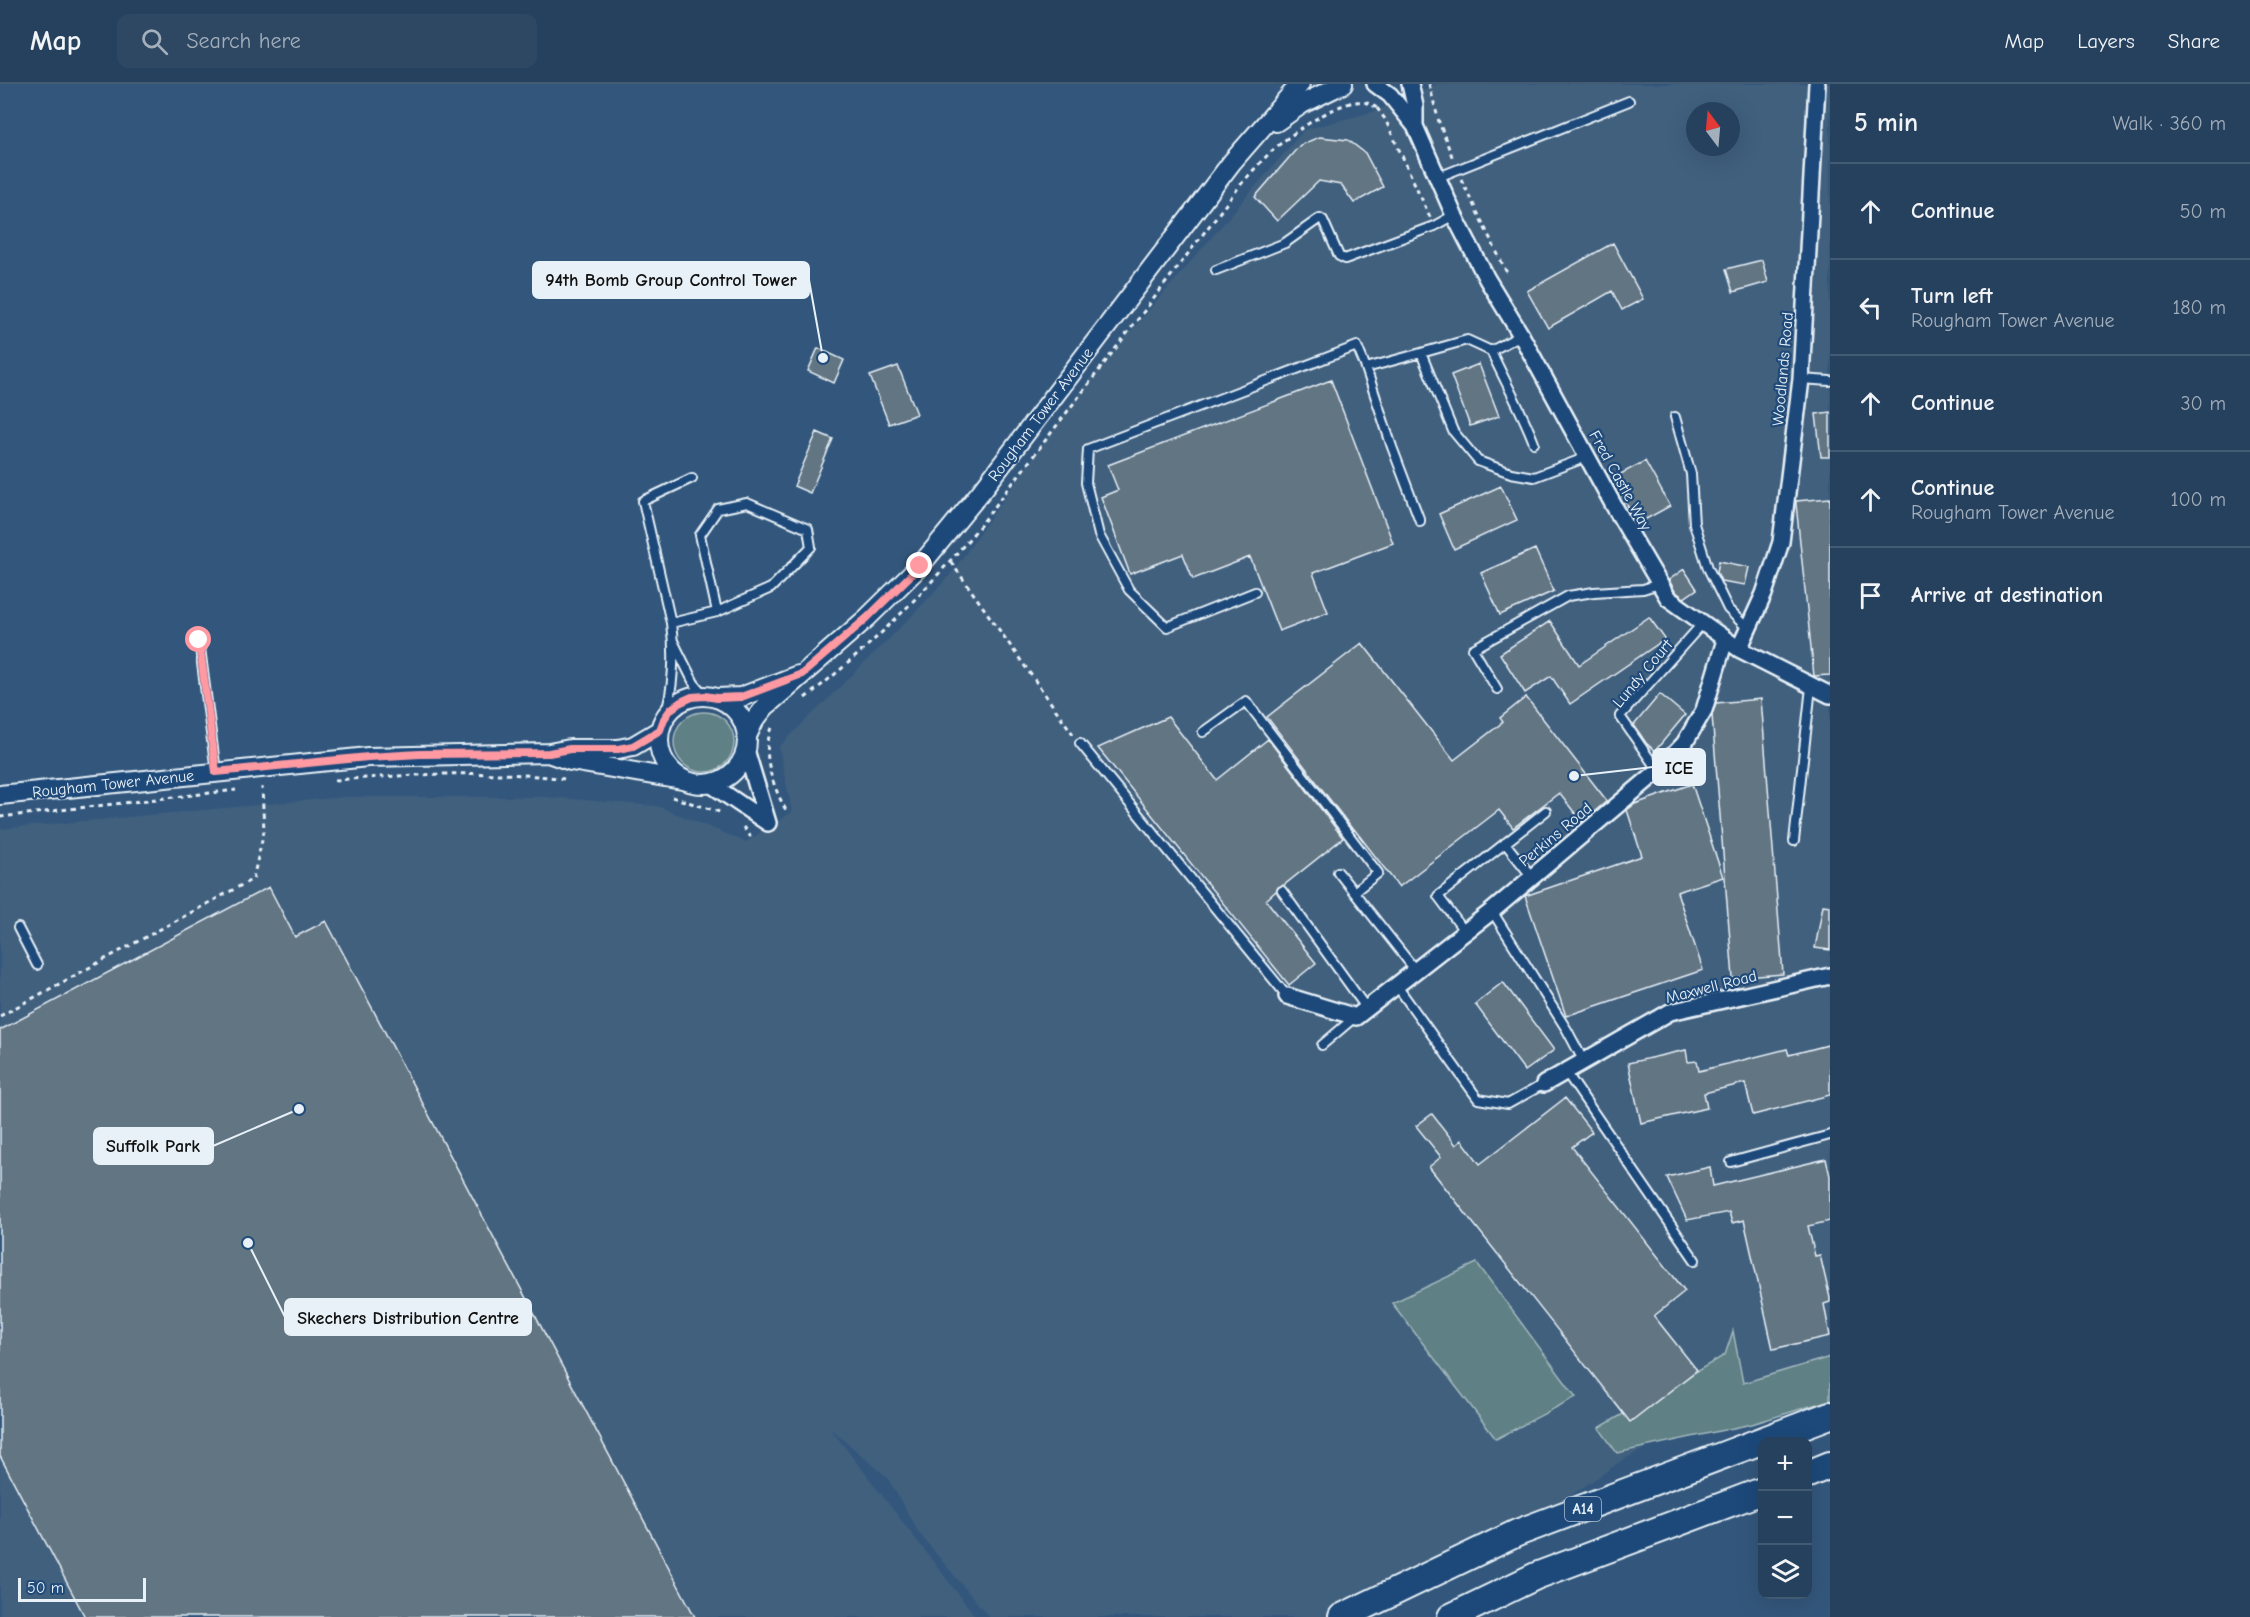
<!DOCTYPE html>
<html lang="en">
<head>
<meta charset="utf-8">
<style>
	:root { --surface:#26415d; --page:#2e4863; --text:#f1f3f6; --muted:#a4afbc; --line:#425a72 }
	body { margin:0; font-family:"Comic Neue",sans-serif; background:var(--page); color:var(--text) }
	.controls { position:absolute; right:18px; bottom:18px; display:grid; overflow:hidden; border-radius:12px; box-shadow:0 6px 24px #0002 }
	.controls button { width:54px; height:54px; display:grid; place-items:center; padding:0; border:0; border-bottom:2px solid var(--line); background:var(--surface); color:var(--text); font:30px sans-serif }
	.compass { position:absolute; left:1686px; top:18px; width:54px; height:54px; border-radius:50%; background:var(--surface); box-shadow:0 6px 24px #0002; rotate:344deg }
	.scale { position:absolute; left:18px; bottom:15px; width:128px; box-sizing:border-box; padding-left:6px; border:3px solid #e8f1f8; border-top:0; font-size:16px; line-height:21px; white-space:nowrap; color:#e8f1f8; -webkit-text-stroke:4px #1f4a7a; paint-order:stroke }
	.stop { position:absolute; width:18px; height:18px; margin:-14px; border:4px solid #ff9aa2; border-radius:50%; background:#fff }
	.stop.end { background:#ff9aa2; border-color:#fff; box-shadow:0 2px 6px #0008 }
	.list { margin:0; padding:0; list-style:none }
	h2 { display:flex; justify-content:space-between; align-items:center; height:78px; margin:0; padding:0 24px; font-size:26px }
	h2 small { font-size:20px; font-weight:400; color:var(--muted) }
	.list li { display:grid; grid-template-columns:39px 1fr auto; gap:18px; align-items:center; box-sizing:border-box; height:96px; padding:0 24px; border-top:2px solid var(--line) }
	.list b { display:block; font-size:22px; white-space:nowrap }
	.list p { margin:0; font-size:20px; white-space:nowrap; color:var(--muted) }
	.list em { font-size:20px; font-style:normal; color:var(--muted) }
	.icon { flex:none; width:33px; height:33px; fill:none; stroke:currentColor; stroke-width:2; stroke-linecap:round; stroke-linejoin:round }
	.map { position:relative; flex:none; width:1830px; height:1533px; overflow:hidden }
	header { display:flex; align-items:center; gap:36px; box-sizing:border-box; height:84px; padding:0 30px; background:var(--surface); border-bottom:2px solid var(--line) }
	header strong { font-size:28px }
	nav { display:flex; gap:33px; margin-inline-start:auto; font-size:21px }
	.search { width:420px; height:54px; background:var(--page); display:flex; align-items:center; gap:15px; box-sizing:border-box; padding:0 21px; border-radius:12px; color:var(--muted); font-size:22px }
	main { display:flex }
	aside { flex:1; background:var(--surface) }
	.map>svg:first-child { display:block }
	.built { fill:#41607e; fill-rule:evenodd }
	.green { fill:#5e8084; stroke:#a3b8be; stroke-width:1.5 }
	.building { fill:#627482; stroke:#e8f1f8; stroke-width:1.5 }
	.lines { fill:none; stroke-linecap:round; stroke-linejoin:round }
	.service-casing { stroke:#e8f1f8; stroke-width:12 }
	.minor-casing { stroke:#e8f1f8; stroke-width:20 }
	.tertiary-casing { stroke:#e8f1f8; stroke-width:22 }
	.trunk-casing { stroke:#e8f1f8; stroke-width:30 }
	.path { stroke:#e8f1f8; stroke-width:3; stroke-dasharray:4.5 4.5; stroke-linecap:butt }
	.service { stroke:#1f4a7a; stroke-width:8 }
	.minor { stroke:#1f4a7a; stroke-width:15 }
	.tertiary { stroke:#1f4a7a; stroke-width:18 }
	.trunk { stroke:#1f4a7a; stroke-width:26 }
	.route { stroke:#ff9aa2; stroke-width:8 }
	.labels { text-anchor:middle; stroke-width:4.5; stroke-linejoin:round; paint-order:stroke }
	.shield { fill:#1f4a7a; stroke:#acbfd2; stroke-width:1.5 }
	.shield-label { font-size:15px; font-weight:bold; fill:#e8f1f8 }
	.street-label { font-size:16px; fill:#e8f1f8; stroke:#1f4a7a }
	.leader { fill:none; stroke:#e8f1f8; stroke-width:2 }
	.callout-dot { fill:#e8f1f8; stroke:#1f4a7a; stroke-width:2 }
	.callout { fill:#e8f1f8; stroke:#e8f1f8; stroke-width:2 }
	.callout-label { font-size:18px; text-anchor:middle; font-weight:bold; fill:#111 }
</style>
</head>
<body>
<header>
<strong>Map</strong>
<div class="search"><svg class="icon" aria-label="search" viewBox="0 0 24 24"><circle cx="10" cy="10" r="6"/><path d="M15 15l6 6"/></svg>Search here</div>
<nav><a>Map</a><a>Layers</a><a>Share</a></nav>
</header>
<main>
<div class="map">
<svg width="1830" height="1533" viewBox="0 0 1830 1533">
	<rect width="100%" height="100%" fill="#33577c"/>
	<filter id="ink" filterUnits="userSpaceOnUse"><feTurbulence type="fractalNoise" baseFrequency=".0167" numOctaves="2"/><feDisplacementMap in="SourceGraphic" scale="12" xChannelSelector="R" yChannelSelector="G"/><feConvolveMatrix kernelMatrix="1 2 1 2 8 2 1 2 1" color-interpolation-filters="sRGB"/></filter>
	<g filter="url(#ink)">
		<path class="built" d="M1437 0H1830V1273L1819 1277 1624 1375 1517 1449 1336 1533H989L919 1449 887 1393 830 1344 976 1533H0V745L344 713H545L657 722 746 758 792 728 779 663 907 537 951 490 1083 303 1304 46 1376 27ZM1695 27H1731V63H1695Z"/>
		<path class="green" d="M674 658a30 30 0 1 1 60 0a30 30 0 1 1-60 0Z
			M1477 1179 1576 1313 1496 1355 1392 1219Z
			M1733 1247 1743 1299 1830 1273V1316L1752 1340 1617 1369 1599 1344 1725 1271Z"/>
		<path class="building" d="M1319 53 1348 56 1365 69 1383 103 1354 119 1341 101 1319 97 1277 137 1255 113 1300 61Z
			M1613 159 1643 215 1622 226 1612 207 1548 244 1527 207Z
			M1762 176 1768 198 1733 208 1726 185Z
			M818 264 844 276 834 299 808 287Z
			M1479 280 1499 332 1470 342 1451 291Z
			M898 282 917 330 889 340 870 292Z
			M1331 296 1393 459 1313 489 1328 528 1279 547 1250 473 1193 495 1183 470 1130 490 1101 413 1118 406 1108 381Z
			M1830 328V373H1821L1816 330Z
			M817 348 833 355 810 409 794 402Z
			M1645 377 1670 422 1637 440 1613 394Z
			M1501 402 1517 436 1454 465 1439 430Z
			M1830 414V591L1814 592 1796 420V417Z
			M1535 465 1554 507 1500 531 1481 489Z
			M1719 477 1749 483 1745 501 1721 497 1717 488Z
			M1684 485 1697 505 1684 514 1675 507 1669 496Z
			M1649 533 1665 555 1570 620 1551 592 1525 609 1500 570 1550 537 1579 581Z
			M1362 559 1454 676 1503 638 1500 634 1526 613 1607 717 1582 738 1559 709 1513 744 1499 726 1399 803 1354 745 1353 746 1267 633Z
			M1660 610 1685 631 1655 667 1646 659 1634 641Z
			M1761 615 1783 890 1733 894 1712 631 1716 619Z
			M1168 633 1217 696 1268 655 1343 754 1284 801 1278 803 1276 807 1266 816 1316 879 1289 901 1098 664Z
			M1692 700 1723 793 1677 808 1703 886 1566 932 1525 812 1642 772 1627 726 1635 720Z
			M269 803 295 853 326 837 695 1533H85L0 1372V946Z
			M1823 821 1830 822V866L1815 864Z
			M1503 898 1554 966 1525 987 1475 920Z
			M1828 961 1830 968V1011L1753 1031 1745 999 1704 1009 1707 1024 1641 1039 1628 979 1686 966 1688 978 1697 977 1699 987 1787 965 1789 971Z
			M1565 1014 1592 1048 1572 1063 1685 1207 1654 1232 1697 1286 1630 1338 1429 1083 1441 1073 1416 1042 1432 1030 1456 1061 1462 1056 1480 1080Z
			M1826 1075 1830 1092V1137L1808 1142 1815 1172 1820 1171 1830 1214V1218L1824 1220 1830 1252 1773 1265 1744 1136 1732 1139 1729 1128 1687 1136 1667 1093 1710 1083 1713 1102Z"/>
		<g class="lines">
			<g class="service-casing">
				<path id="service" d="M1436 94 1629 17
					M1216 186 1285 159 1320 134 1323 136 1339 172 1345 175 1434 142 1454 131
					M1491 267 1521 251
					M1421 269 1467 256 1491 267C1505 298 1522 327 1534 359
					M1801 295 1830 297
					M1675 333 1691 390 1694 440 1708 484 1728 525 1748 545
					M1420 437 1392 363 1366 284 1421 269 1453 347 1478 377 1511 389 1534 393 1587 373
					M1255 508 1167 543 1129 506 1099 451 1086 399 1088 365 1357 262 1366 284
					M671 539 717 528 700 451 718 425 747 419 808 445 811 463 771 504 717 528
					M199 556 216 688
					M673 557 694 599 705 612
					M1497 605 1473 565 1568 512 1594 508 1643 505 1659 500
					M664 635C674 606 675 569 671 539L643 417 692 394
					M1203 648 1246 617 1378 789 1354 808
					M1080 659 1287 912
					M1658 687 1620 632 1702 540
					M1794 757 1811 603
					M1505 759 1532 793
					M1338 788 1416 887
					M1282 807 1367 925
					M1492 827 1567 946 1584 978
					M18 844 37 881
					M1465 848 1438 812 1546 727
					M1397 902 1478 1015 1508 1020 1544 1000
					M1322 961 1355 933
					M1566 988 1695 1176
					M1731 1078 1830 1051"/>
			</g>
			<g class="minor-casing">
				<path id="minor" d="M1375 0 1390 11 1415 42 1454 131 1487 195 1521 251 1614 422 1668 514 1739 565 1830 611
					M1410 0 1415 22V42
					M1739 565 1764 510 1781 458 1801 295 1817 0
					M746 666 768 739
					M709 699 768 739
					M1287 912 1356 933 1492 827 1658 687 1684 660 1704 626 1725 556
					M1544 1000 1670 928 1830 892"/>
			</g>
			<g class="tertiary-casing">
				<path id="tertiary" d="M1276 38 1302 20 1343 0
					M659 656a44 44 0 1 1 88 0a44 44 0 1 1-88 0Z
					M717 614 741 613 798 591
					M747 652 754 637 765 623 867 534 920 482 984 404 1232 78 1300 0
					M551 670 571 677 682 696
					M0 711 368 673 549 669 570 665H618L633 662 660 646"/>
			</g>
			<g class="trunk-casing">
				<path id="trunk" d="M1808 1390 1830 1381
					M1342 1533 1517 1449 1830 1331
					M1451 1533 1536 1492 1762 1407"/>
			</g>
			<path class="path" d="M1429 0 1439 38 1453 75
				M1377 24 1385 35 1430 133
				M1461 95 1506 187 1501 189
				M951 478 1073 650
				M805 614C872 563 930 503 983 438L1242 99C1252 88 1261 77 1271 68 1287 52 1333 21 1355 18 1363 17 1370 19 1377 24L1379 22
				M772 644C760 670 774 705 787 728
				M335 696C411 691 489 685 565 695
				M672 713 723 729
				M0 733 236 706
				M743 743 751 753
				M0 932 253 795 264 747 262 703"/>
			<use href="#service" class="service"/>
			<use href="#minor" class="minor"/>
			<use href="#tertiary" class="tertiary"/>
			<use href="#trunk" class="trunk"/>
		</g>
	</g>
	<g class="lines" filter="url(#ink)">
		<path class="route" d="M199 556 216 688 368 673 420 670 549 669 570 665H618L633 662 660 646 664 635 671 625 681 618 692 613 705 612 717 614 741 613 802 590 867 534 920 482"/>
	</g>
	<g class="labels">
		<rect class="shield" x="1565" y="1413" width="36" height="24" rx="4.5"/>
		<g class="shield-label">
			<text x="1583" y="1430">A14</text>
		</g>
		<g class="street-label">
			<text transform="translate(1782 285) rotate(-85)" y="6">Woodlands Road</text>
			<text transform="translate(1040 330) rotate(-53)" y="6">Rougham Tower Avenue</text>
			<text transform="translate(1621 396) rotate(61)" y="6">Fred Castle Way</text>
			<text transform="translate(1642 589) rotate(-50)" y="6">Lundy Court</text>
			<text transform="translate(113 699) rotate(-6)" y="6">Rougham Tower Avenue</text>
			<text transform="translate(1555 750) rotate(-40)" y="6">Perkins Road</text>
			<text transform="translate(1711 902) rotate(-14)" y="6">Maxwell Road</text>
		</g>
	</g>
	<path class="leader" d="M823 274L809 196M1574 692L1653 683M299 1025L213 1062M248 1159L285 1233"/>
	<g class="callout-dot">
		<circle cx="823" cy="274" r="6"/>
		<circle cx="1574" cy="692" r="6"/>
		<circle cx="299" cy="1025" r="6"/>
		<circle cx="248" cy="1159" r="6"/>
	</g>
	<g class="callout">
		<rect x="533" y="178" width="276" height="36" rx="6"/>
		<rect x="1653" y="665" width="52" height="36" rx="6"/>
		<rect x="94" y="1044" width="119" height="36" rx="6"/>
		<rect x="285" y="1215" width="246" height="36" rx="6"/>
	</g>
	<g class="callout-label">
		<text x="671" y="202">94th Bomb Group Control Tower</text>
		<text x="1679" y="690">ICE</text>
		<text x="153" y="1068">Suffolk Park</text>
		<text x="408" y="1240">Skechers Distribution Centre</text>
	</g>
</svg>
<div class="controls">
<button>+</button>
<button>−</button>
<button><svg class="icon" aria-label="layers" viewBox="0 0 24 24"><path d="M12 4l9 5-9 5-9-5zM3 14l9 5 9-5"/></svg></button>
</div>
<svg class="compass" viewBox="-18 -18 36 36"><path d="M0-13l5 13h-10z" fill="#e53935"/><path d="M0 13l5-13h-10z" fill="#a4afbc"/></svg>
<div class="scale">50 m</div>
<div class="stop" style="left:199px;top:556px"></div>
<div class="stop end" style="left:920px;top:482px"></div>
</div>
<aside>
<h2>5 min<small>Walk · 360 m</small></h2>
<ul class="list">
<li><svg class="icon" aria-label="ahead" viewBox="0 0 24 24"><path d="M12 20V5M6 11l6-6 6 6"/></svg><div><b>Continue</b></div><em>50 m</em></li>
<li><svg class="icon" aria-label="left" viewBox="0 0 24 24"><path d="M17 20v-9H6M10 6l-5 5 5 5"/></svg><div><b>Turn left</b><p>Rougham Tower Avenue</p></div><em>180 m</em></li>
<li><svg class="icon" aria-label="ahead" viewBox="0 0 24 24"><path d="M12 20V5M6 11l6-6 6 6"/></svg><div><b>Continue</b></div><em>30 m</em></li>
<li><svg class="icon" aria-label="ahead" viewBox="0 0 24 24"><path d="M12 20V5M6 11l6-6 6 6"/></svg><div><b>Continue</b><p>Rougham Tower Avenue</p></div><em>100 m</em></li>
<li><svg class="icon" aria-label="arrive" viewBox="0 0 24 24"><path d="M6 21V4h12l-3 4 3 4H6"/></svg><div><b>Arrive at destination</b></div></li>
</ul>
</aside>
</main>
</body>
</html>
